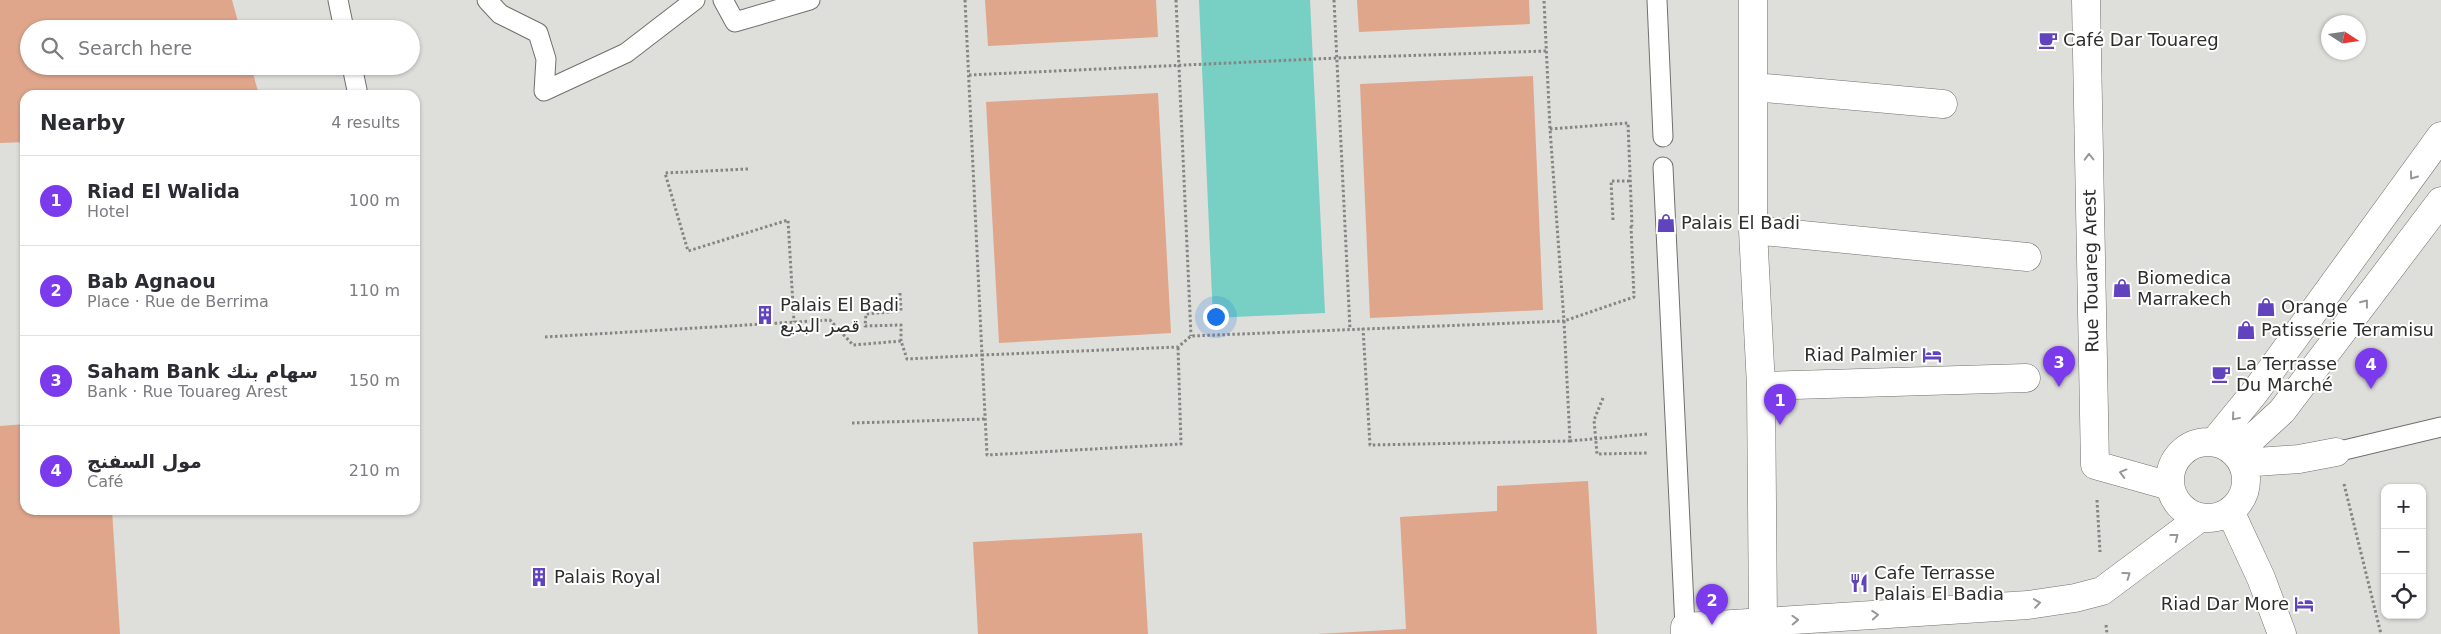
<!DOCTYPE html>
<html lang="en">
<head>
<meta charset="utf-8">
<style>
	:root { --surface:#fff; --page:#f2f2f3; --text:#2b2b33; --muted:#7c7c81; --line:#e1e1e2; --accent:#7c3aed }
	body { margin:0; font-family:"DejaVu Sans",Cairo,sans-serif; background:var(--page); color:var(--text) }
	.controls { position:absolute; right:15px; bottom:15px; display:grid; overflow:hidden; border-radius:10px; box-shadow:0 1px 4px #0004 }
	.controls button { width:45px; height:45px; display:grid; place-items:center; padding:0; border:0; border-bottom:1px solid var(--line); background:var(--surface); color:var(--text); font:25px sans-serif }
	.compass { position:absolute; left:2321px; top:15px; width:45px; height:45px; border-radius:50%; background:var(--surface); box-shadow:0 1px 4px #0004; rotate:102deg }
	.you { position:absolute; left:1215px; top:316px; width:18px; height:18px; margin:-12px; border:4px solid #fff; border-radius:50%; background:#1a73e8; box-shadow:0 0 0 8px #1a73e833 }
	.badge { display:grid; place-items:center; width:32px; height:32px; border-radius:50%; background:var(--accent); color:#fff; font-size:16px; font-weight:700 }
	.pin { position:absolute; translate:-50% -41px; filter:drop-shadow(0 1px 2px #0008) }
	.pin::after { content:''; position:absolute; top:26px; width:18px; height:15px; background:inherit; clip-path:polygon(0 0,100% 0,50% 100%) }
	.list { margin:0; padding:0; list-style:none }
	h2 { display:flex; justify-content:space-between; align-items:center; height:65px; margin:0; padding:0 20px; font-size:21px }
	h2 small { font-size:16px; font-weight:400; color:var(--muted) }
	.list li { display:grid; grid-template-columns:32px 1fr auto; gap:15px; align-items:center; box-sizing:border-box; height:90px; padding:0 20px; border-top:1px solid var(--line) }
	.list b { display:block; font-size:19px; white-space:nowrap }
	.list p { margin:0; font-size:16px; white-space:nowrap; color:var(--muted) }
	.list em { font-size:16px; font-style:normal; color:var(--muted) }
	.icon { flex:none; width:28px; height:28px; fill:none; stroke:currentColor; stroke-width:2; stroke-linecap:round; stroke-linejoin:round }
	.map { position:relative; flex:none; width:2441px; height:634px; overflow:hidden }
	.search { position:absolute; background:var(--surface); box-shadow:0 1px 4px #0004; left:20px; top:20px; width:400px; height:55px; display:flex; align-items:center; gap:12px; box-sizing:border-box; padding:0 18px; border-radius:28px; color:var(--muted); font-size:19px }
	.panel { position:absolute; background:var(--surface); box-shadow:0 1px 4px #0004; left:20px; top:90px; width:400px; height:425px; border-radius:15px }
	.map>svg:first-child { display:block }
	.green { fill:#dfa68c }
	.water { fill:#78cfc3 }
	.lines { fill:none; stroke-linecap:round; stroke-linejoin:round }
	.service-casing { stroke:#70716d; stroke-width:21 }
	.minor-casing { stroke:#70716d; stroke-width:29 }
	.path { stroke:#858583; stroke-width:3; stroke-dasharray:2.5 2.5; stroke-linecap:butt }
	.service { stroke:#fff; stroke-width:19 }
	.minor { stroke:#fff; stroke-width:28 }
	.oneway { stroke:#969796 }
	.labels { text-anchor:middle; stroke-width:4; stroke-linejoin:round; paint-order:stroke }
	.poi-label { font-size:18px; fill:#2e2f2d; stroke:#fff; text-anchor:start }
	.street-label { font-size:18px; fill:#2e2f2d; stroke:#fff }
</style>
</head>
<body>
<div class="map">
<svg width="2441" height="634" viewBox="0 0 2441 634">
	<rect width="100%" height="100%" fill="#dededb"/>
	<path class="green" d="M0 0H232L240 29H29V66H251L259 95H25V142L0 143Z
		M985 0H1156L1158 37 988 46Z
		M1357 0H1529L1530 24 1359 32Z
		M1533 76 1543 310 1370 318 1360 84Z
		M1158 93 1171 333 999 343 986 102Z
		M25 424V510H112L120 634H0V426Z
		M1588 481 1597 634H1317L1406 629 1400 517 1497 511V486Z
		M1142 533 1148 634H978L973 542Z"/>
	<path class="water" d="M1199 0H1310L1325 313 1213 318Z"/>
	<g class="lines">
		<g class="service-casing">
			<path id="service" d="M338 0 344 29
				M487 0 500 14 538 33 546 59 544 91 626 53 695 0
				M723 0 735 22 810 0
				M1657 0 1663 137
				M352 66 358 95
				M1663 167 1685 627
				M2336 452 2441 427"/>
		</g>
		<g class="minor-casing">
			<path id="minor" d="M1753 0V230L1761 386 1763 621
				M2086 0 2095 465 2170 486
				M1754 87 1943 104
				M1753 230 2027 257
				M1761 386 2026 378
				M2170 480a38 38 0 1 1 76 0a38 38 0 1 1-76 0Z
				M2214 442 2255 392 2441 136
				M2236 453 2282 411 2441 201
				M2242 463 2299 459 2336 452
				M2230 511 2261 578 2282 634
				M1685 634V627L2028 605 2075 598 2102 591 2201 517"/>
		</g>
		<path class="path" d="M965 0 982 355 1178 347 1191 336 1564 321 1550 129 1544 0
			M1176 0 1191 336
			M1334 0 1350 329
			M969 75 1337 58 1547 51
			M1550 129 1628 123 1632 226
			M748 169 665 173 688 251 788 220 794 322
			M1613 220 1611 181H1630
			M1631 226 1634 297 1564 321 1570 441 1647 434
			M900 293 901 311 866 314 865 326 901 325V341
			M1363 328 1370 445 1570 441
			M545 337 830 320 853 345 901 341 907 359 982 355 987 455 1181 444 1178 347
			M1603 398 1594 420 1597 454 1648 453
			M852 423 985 419
			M2344 484 2381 634
			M2097 500 2100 552
			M2106 625 2107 634"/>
		<use href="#service" class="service"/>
		<use href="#minor" class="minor"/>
	</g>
	<defs><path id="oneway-chevron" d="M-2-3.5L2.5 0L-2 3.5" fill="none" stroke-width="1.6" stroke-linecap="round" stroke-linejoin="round" transform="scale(1.25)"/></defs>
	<g class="oneway">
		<use href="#oneway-chevron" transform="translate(2089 157) rotate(-91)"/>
		<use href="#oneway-chevron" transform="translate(2413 176) rotate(126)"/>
		<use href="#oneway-chevron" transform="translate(2365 303) rotate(-52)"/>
		<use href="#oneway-chevron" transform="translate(2235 417) rotate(130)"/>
		<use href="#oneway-chevron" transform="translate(2123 473) rotate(-165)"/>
		<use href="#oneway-chevron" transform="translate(2175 537) rotate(-38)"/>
		<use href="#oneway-chevron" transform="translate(2127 575) rotate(-36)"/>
		<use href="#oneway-chevron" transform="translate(2037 603) rotate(-8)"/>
		<use href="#oneway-chevron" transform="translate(1875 615) rotate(-4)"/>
		<use href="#oneway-chevron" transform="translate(1795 620) rotate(-2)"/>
	</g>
	<defs>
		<g id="cafe-bare" transform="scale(1.5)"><path d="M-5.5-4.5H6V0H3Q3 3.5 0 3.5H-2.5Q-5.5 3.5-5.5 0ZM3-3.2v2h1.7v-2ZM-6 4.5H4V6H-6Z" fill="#6144bd" stroke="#fff" stroke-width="2.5" paint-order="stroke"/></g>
		<g id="shop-bare" transform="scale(1.5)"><path d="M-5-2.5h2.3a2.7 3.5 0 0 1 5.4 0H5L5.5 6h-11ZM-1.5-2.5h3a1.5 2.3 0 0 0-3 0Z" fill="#6144bd" stroke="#fff" stroke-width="2.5" paint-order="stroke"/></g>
		<g id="building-bare" transform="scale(1.5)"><path d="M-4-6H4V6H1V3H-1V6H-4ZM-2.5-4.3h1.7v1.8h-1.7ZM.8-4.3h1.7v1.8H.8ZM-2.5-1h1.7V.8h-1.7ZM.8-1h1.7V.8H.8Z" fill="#6144bd" stroke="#fff" stroke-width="2.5" paint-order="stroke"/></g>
		<g id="hotel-bare" transform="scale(1.5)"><path d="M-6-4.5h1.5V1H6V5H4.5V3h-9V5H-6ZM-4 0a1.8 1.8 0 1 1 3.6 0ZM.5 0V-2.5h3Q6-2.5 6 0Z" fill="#6144bd" stroke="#fff" stroke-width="2.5" paint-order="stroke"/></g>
		<g id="restaurant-bare" transform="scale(1.5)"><path d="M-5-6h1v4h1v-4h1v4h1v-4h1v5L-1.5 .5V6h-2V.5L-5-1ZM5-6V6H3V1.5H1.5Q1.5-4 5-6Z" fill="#6144bd" stroke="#fff" stroke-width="2.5" paint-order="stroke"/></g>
	</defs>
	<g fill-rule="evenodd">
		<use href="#cafe-bare" x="2048" y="40"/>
		<use href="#shop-bare" x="1666" y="223"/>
		<use href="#shop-bare" x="2122" y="288"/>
		<use href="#shop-bare" x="2266" y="307"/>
		<use href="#building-bare" x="765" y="315"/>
		<use href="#shop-bare" x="2246" y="330"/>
		<use href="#hotel-bare" x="1932" y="355"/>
		<use href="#cafe-bare" x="2221" y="374"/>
		<use href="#building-bare" x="539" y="577"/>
		<use href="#restaurant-bare" x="1859" y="583"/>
		<use href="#hotel-bare" x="2304" y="604"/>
	</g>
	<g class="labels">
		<g class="poi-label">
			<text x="2063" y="46">Café Dar Touareg</text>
			<text x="1681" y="229">Palais El Badi</text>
			<text x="2137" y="284">Biomedica<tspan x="2137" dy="21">Marrakech</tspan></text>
			<text x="780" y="311">Palais El Badi<tspan x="780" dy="21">قصر البديع</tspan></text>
			<text x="2281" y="313">Orange</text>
			<text x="2261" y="336">Patisserie Teramisu</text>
			<text x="1917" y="361" text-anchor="end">Riad Palmier</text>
			<text x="2236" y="370">La Terrasse<tspan x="2236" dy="21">Du Marché</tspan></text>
			<text x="1874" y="579">Cafe Terrasse<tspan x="1874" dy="21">Palais El Badia</tspan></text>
			<text x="554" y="583">Palais Royal</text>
			<text x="2289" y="610" text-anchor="end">Riad Dar More</text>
		</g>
		<g class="street-label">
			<text transform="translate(2091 271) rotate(-91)" y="6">Rue Touareg Arest</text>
		</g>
	</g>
</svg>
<div class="controls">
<button>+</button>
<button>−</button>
<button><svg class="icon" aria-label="locate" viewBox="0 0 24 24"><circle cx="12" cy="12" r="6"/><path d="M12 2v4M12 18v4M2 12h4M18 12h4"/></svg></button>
</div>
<svg class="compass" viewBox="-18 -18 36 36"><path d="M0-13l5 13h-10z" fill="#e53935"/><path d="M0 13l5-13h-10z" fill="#7c7c81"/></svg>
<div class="you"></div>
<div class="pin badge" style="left:1780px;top:425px">1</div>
<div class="pin badge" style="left:1712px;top:625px">2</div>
<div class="pin badge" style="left:2059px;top:387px">3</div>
<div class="pin badge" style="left:2371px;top:389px">4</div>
<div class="search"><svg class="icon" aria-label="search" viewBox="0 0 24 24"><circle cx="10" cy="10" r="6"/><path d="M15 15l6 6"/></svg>Search here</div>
<section class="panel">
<h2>Nearby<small>4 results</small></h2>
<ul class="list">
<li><span class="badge">1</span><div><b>Riad El Walida</b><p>Hotel</p></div><em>100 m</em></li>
<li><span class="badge">2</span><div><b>Bab Agnaou</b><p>Place · Rue de Berrima</p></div><em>110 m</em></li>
<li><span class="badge">3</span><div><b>Saham Bank سهام بنك</b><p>Bank · Rue Touareg Arest</p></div><em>150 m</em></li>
<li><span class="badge">4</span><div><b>مول السفنج</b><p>Café</p></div><em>210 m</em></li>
</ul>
</section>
</div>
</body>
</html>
